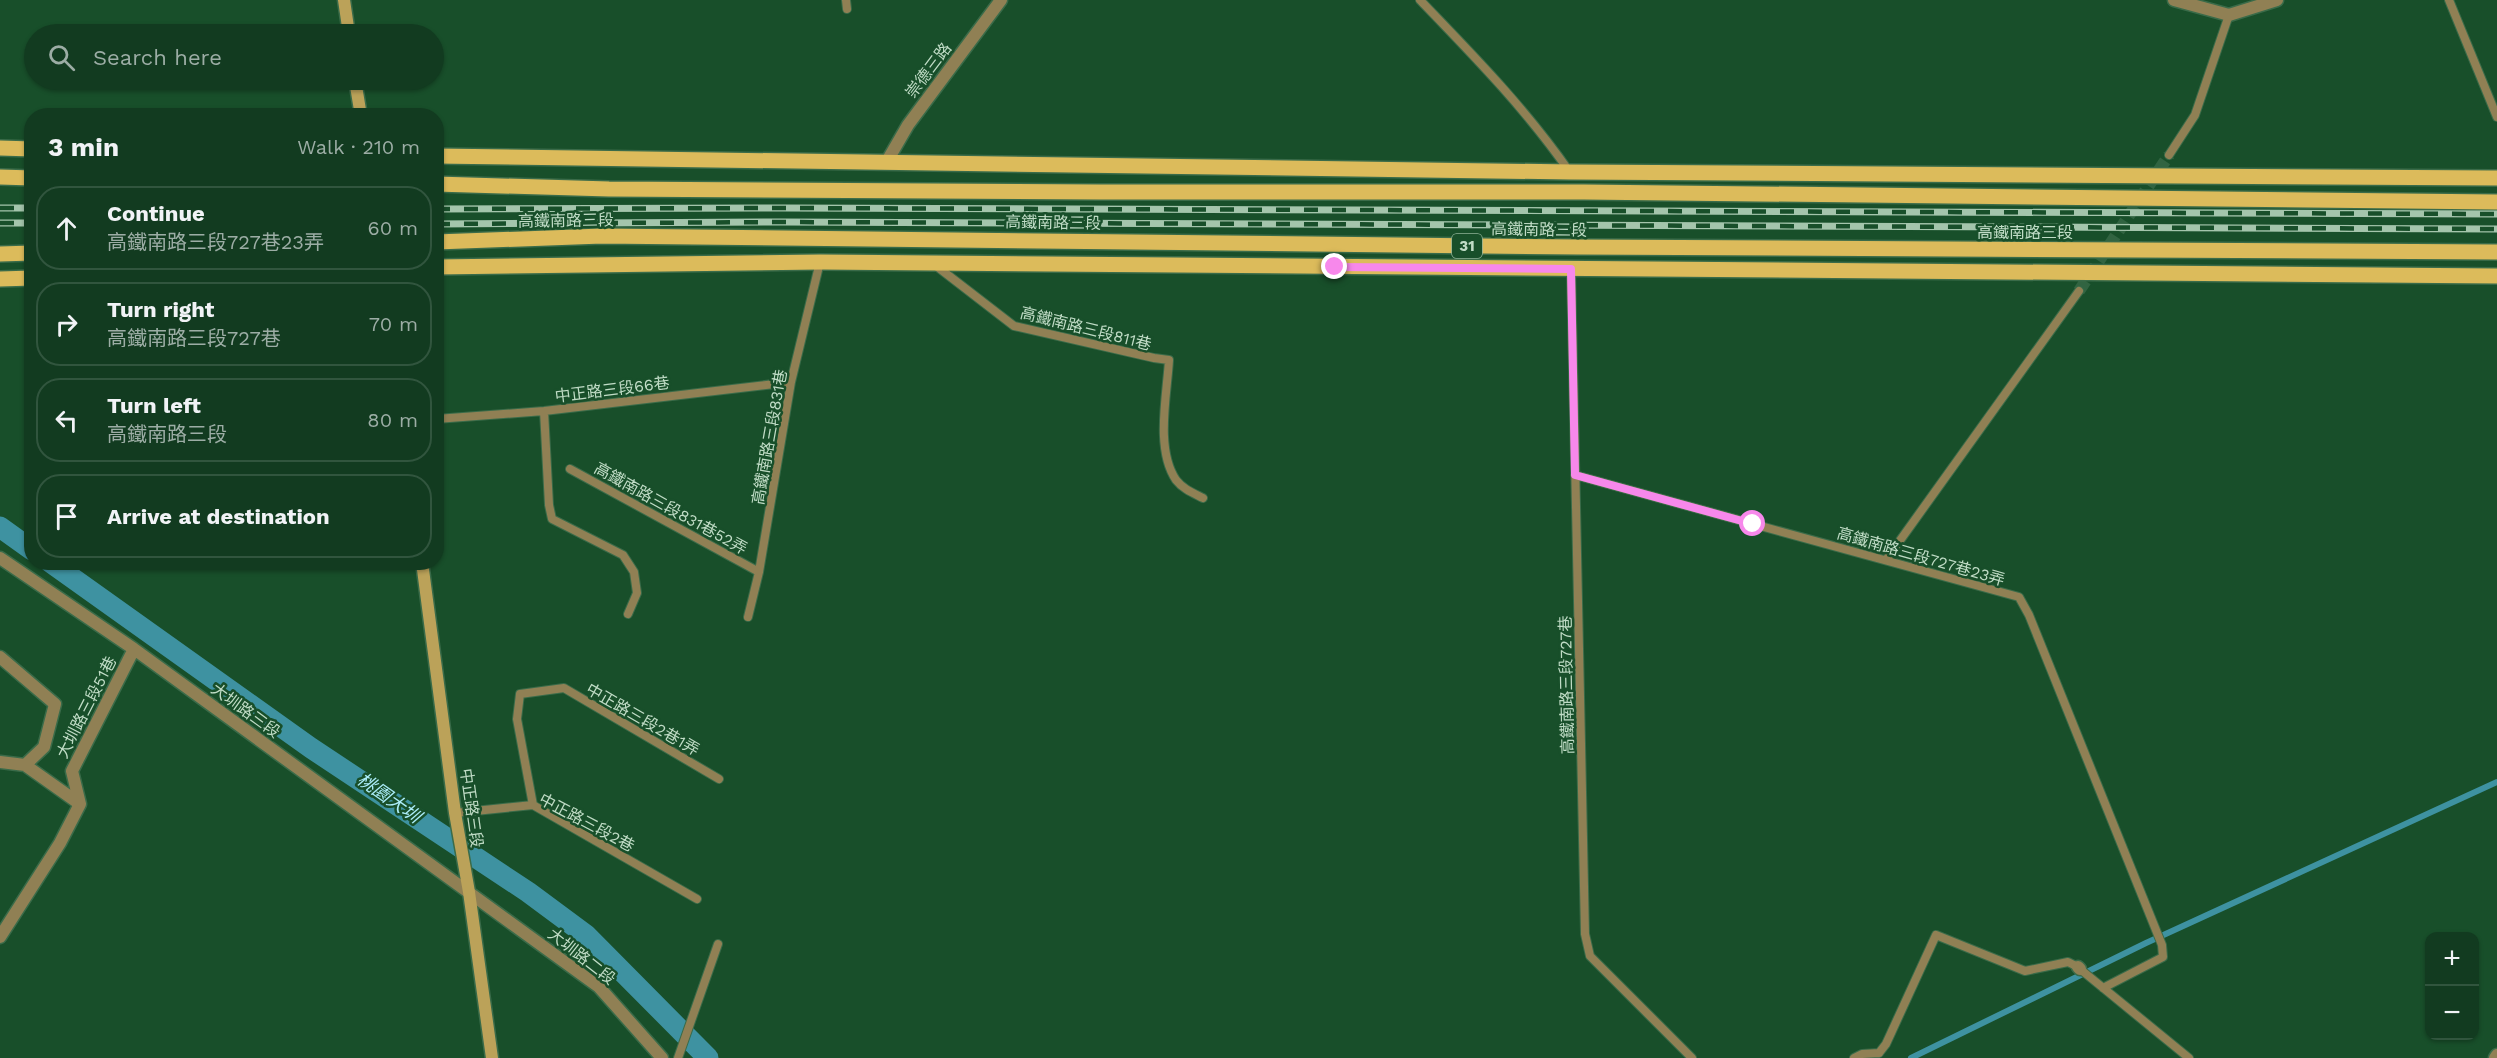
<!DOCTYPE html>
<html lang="en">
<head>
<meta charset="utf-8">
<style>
	:root { --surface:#123b20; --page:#1b4229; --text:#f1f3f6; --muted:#9cada5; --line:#31553e }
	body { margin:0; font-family:"Work Sans","Noto Sans TC",sans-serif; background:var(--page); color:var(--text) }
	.controls { position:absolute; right:18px; bottom:18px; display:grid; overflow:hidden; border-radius:12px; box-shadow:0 2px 4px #0004 }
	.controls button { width:54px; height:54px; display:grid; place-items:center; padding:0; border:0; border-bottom:2px solid var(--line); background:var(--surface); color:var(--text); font:30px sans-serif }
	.stop { position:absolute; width:18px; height:18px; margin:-14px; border:4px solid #f788eb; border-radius:50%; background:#fff }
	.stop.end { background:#f788eb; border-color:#fff; box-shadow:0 2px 6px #0008 }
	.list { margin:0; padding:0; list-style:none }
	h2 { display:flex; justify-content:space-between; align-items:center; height:78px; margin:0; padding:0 24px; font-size:26px }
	h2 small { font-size:20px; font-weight:400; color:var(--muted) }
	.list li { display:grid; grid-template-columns:39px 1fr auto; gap:18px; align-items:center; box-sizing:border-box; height:84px; margin:0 12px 12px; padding:0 12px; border:2px solid var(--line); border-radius:24px }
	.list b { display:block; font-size:22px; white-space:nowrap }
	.list p { margin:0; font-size:20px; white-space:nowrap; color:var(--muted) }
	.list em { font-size:20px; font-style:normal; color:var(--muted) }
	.icon { flex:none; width:33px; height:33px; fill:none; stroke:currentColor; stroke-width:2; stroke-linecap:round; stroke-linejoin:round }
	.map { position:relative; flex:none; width:2497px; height:1058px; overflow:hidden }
	.search { position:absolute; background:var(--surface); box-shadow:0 2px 4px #0004; left:24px; top:24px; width:420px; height:66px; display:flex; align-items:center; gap:15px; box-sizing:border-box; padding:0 21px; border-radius:33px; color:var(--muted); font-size:22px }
	.panel { position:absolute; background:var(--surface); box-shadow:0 2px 4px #0004; left:24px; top:108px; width:420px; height:462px; border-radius:24px }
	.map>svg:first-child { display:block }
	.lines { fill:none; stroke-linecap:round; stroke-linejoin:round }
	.stream { stroke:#3e92a1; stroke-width:6 }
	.canal { stroke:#3e92a1; stroke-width:21 }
	.minor-tunnel { stroke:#316441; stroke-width:12; stroke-dasharray:12 6; stroke-linecap:butt }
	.service-casing { stroke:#3a6b49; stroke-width:10 }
	.minor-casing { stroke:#3a6b49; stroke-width:15 }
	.tertiary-casing { stroke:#3a6b49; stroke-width:15 }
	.secondary-casing { stroke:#3a6b49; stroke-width:15 }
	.primary-casing { stroke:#3a6b49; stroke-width:18 }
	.service { stroke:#908054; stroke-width:8 }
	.minor { stroke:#908054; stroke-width:12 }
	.tertiary { stroke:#908054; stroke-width:12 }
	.secondary { stroke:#bba259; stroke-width:12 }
	.primary { stroke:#dcbb5b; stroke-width:15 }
	.rail-casing { stroke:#a4c5ac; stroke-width:7 }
	.rail { stroke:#184f2a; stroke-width:4.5; stroke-dasharray:14; stroke-linecap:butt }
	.route { stroke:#f788eb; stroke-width:8 }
	.labels { text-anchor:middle; stroke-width:5; stroke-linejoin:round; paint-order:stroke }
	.shield { fill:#184f2a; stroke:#8eb297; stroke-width:1.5 }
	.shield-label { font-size:15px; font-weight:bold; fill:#c0dcc6 }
	.street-label { font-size:16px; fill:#c0dcc6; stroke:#184f2a }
	.water-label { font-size:18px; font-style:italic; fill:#acedfa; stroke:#184f2a }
</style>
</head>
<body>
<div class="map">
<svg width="2497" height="1058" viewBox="0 0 2497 1058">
	<rect width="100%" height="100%" fill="#184f2a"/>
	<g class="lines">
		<path class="stream" d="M1911 1058 2146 943 2497 782"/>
		<path class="canal" d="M0 527 32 550
			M50 562 311 748 528 892 586 935 708 1058"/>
		<path class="minor-tunnel" d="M2079 291 2169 155"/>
		<g class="service-casing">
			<path id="service" d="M846 0 847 9
				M1420 0C1473 55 1525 108 1569 171
				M2449 0 2497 117
				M2169 155 2195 115 2229 15
				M935 265 1014 326 1154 358 1169 360C1167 395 1155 449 1176 480 1183 489 1193 493 1203 498
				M1571 269 1585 934 1590 956 1692 1058
				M544 411 549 505 552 519 623 555 634 572 637 593 628 614
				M436 419 544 411 791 382
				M570 469 759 572
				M1575 475 2019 597 2029 615 2162 945 2163 957 2103 988
				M1886 560 2079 291
				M748 617 759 572 791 382 820 262
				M533 805 517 719 520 694 564 688 719 779
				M455 813 533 805 697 899
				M2080 969 2189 1058
				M1879 1053 1886 1044 1936 935 2025 971 2068 962 2078 967
				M678 1058 718 944
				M1854 1058 1862 1054 1879 1053"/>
		</g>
		<g class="minor-casing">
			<path id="minor" d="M2174 0 2229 15 2277 0
				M886 163 908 125 1001 0
				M0 558 134 649 599 987 662 1058
				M0 657 55 704 44 747 25 765
				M0 762 25 765 80 804
				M0 937 60 843 80 804 72 771 134 649
				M2078 967 2080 969"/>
		</g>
		<g class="tertiary-casing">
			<path id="tertiary" d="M2495 1058 2497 1055"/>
		</g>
		<g class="secondary-casing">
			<path id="secondary" d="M344 0 349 34
				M355 80 361 116
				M422 562 455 813 469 892 492 1058"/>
		</g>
		<g class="primary-casing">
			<path id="primary" d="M0 148 32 149
				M436 156 1570 172 2497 178
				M0 177 32 178
				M436 184 609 189 1100 192H1584L2497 202
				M436 242 602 236 1578 247 2497 252
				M0 254 32 253
				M436 267 820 262 2497 276
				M0 279 32 278"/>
		</g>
		<use href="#service" class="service"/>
		<use href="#minor" class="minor"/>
		<use href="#tertiary" class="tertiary"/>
		<use href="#secondary" class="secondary"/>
		<use href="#primary" class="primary"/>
		<g class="rail-casing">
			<path id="rail" d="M0 208H32
				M436 209 783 208 2497 214
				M0 223H32
				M436 224 783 222 2497 229"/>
		</g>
		<use href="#rail" class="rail"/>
	</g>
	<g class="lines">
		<path class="route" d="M1335 267 1571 269 1575 475 1753 524"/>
	</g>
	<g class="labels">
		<rect class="shield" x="1452" y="234" width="30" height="24" rx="4.5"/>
		<g class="shield-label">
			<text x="1467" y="251">31</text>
		</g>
		<g class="street-label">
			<text transform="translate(928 70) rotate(-53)" y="6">崇德三路</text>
			<text transform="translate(566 220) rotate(-1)" y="6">高鐵南路三段</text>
			<text transform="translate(1053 222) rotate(1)" y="6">高鐵南路三段</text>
			<text transform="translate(1539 229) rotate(1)" y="6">高鐵南路三段</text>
			<text x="2025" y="238">高鐵南路三段</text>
			<text transform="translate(1086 328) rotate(14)" y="6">高鐵南路三段811巷</text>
			<text transform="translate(612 389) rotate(-7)" y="6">中正路三段66巷</text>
			<text transform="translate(769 437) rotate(-80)" y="6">高鐵南路三段831巷</text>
			<text transform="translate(671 508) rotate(29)" y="6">高鐵南路三段831巷52弄</text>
			<text transform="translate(1921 556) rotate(16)" y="6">高鐵南路三段727巷23弄</text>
			<text transform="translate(1566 685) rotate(-91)" y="6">高鐵南路三段727巷</text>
			<text transform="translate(86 707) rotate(-63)" y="6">大圳路三段51巷</text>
			<text transform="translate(246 710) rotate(36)" y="6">大圳路三段</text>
			<text transform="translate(643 719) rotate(30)" y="6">中正路三段2巷1弄</text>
			<text transform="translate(472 808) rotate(82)" y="6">中正路三段</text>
			<text transform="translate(587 822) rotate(28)" y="6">中正路三段2巷</text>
			<text transform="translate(582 956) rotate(38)" y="6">大圳路二段</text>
		</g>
		<g class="water-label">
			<text transform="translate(389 798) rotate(35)" y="6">桃園大圳</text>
		</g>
	</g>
</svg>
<div class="controls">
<button>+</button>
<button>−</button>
</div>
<div class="stop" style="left:1753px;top:524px"></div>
<div class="stop end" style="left:1335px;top:267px"></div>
<div class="search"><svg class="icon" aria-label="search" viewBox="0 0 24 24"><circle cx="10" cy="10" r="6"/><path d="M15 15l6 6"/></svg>Search here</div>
<section class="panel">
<h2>3 min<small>Walk · 210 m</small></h2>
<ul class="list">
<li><svg class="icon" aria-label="ahead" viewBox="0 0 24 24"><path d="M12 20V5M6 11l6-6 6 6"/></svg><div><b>Continue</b><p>高鐵南路三段727巷23弄</p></div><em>60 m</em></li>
<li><svg class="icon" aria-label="right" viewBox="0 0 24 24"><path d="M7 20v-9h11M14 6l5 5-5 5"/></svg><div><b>Turn right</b><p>高鐵南路三段727巷</p></div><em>70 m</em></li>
<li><svg class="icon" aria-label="left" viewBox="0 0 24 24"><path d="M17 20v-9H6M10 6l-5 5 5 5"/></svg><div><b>Turn left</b><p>高鐵南路三段</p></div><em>80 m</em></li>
<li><svg class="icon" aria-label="arrive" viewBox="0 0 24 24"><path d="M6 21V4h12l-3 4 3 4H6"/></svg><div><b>Arrive at destination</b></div></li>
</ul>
</section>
</div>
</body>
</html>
